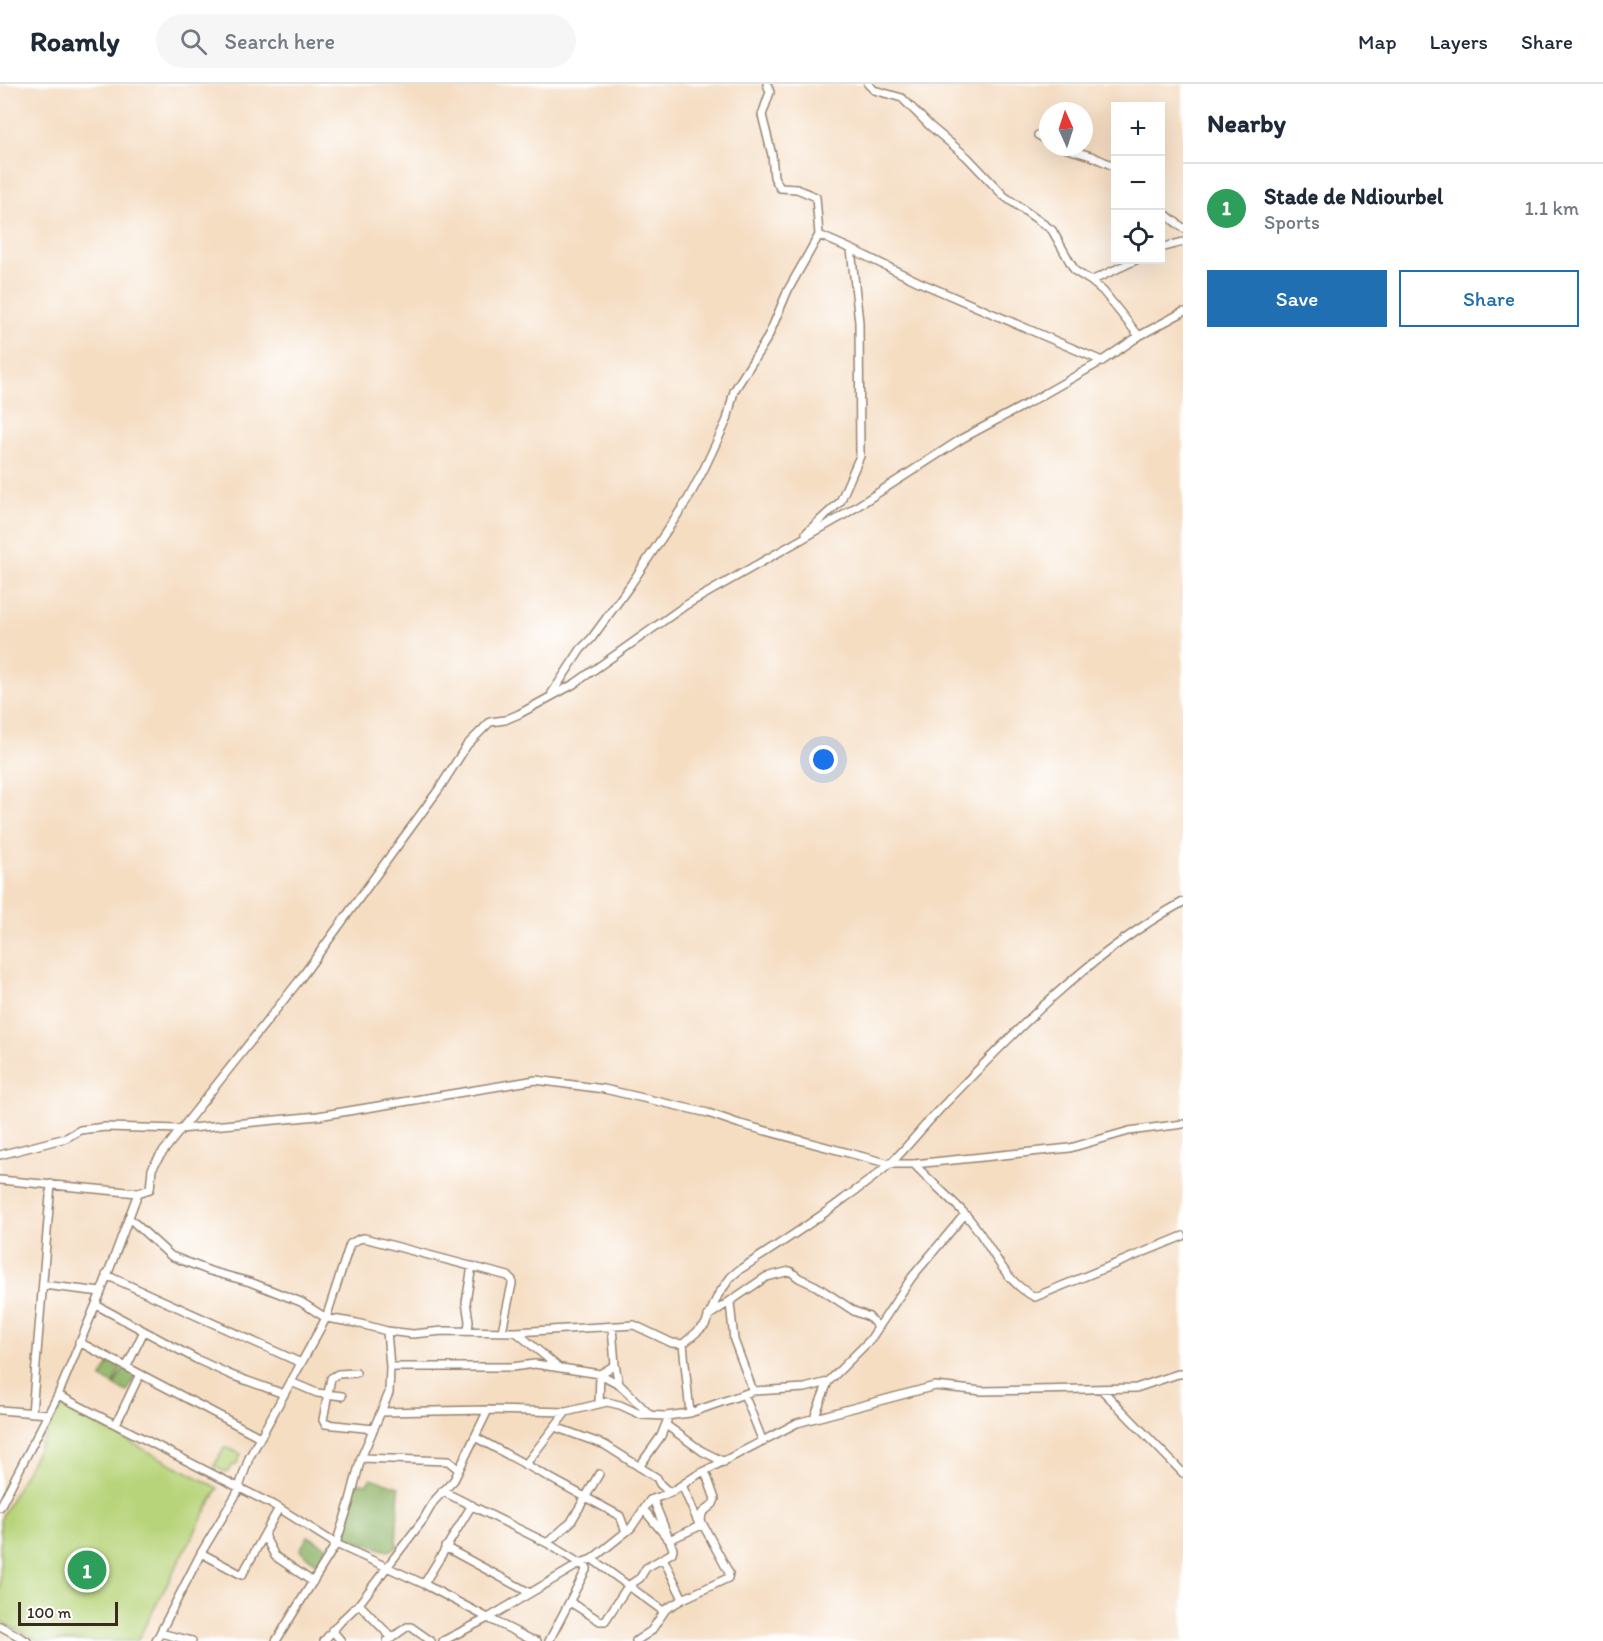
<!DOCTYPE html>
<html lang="en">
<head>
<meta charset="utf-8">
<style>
	:root { --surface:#fff; --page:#f6f6f7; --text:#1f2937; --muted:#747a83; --line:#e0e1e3; --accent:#1f6fb2 }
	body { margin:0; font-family:Itim,sans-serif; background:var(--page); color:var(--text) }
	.controls { position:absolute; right:18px; top:18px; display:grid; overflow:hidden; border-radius:0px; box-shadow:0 6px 24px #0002 }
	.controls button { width:54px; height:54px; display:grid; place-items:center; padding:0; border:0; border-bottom:2px solid var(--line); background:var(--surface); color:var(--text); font:30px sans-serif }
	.compass { position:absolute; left:1039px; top:18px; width:54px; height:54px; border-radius:50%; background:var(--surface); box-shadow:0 6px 24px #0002; rotate:357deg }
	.scale { position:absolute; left:18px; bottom:15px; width:100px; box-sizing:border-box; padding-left:6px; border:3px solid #3b2a1e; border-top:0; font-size:16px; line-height:21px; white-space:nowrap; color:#3b2a1e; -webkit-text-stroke:4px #fff; paint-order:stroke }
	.you { position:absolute; left:824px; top:676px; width:21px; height:21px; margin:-15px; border:4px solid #fff; border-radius:50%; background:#1a73e8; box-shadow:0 0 0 9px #1a73e833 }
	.badge { display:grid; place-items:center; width:39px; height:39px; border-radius:50%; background:var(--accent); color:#fff; font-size:20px; font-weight:700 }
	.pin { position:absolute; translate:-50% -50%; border:3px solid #fff; box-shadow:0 2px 6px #0006 }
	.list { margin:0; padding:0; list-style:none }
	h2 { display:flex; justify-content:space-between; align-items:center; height:78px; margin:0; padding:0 24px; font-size:26px }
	h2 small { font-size:20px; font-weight:400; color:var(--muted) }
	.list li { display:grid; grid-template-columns:39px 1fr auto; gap:18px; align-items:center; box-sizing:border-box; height:90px; padding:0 24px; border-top:2px solid var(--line) }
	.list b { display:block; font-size:22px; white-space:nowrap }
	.list p { margin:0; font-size:20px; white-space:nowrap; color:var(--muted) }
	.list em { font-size:20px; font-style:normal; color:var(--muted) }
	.actions { display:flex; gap:12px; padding:18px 24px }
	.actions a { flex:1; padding:14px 0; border:2px solid var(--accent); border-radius:0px; text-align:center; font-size:21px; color:var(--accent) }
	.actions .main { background:var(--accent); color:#fff }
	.icon { flex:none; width:33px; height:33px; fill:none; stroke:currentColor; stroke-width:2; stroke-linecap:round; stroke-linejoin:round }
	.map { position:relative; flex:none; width:1183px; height:1557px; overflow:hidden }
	header { display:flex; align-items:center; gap:36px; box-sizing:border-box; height:84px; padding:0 30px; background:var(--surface); border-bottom:2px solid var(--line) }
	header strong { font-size:28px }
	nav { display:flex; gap:33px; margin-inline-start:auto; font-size:21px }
	.search { width:420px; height:54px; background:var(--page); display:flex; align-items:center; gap:15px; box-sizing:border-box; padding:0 21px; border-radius:33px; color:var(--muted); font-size:22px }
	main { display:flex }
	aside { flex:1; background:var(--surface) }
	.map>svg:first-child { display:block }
	.green { fill:#b8d47a; stroke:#7a7f4c; stroke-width:1.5 }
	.forest { fill:#92b66a; stroke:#667044; stroke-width:1.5 }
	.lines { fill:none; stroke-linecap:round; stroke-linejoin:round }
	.minor-casing { stroke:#988470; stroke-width:10 }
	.minor { stroke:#fff; stroke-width:7 }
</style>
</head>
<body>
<header>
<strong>Roamly</strong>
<div class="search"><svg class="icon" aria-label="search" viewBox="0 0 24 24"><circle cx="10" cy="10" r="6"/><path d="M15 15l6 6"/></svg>Search here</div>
<nav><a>Map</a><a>Layers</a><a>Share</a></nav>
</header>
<main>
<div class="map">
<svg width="1183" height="1557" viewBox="0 0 1183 1557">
	<rect width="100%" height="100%" fill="#fff"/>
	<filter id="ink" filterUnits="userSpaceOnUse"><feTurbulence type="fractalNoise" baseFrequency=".0167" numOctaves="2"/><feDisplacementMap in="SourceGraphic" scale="12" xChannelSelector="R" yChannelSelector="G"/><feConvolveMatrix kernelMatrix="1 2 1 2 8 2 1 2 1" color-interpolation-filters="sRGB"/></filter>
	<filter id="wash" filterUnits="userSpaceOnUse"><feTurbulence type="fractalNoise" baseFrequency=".008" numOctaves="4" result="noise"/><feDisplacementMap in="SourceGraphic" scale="24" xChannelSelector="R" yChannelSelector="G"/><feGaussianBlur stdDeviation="1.35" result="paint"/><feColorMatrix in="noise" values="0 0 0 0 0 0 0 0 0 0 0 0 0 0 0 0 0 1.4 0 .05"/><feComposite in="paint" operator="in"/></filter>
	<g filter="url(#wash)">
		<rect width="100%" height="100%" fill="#f5ddc2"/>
		<path class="green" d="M61 1322 218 1404 137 1557H39L0 1537V1436Z
			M225 1363 241 1370 236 1381 232 1382 227 1389 214 1382Z"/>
		<path class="forest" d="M110 1277 121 1283 113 1300 101 1294Z
			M124 1284 136 1291 127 1308 114 1301Z
			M371 1394 399 1403 396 1459 399 1463 388 1467 345 1453 356 1398 367 1400Z
			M308 1452 327 1463 318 1481 300 1466Z"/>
	</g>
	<g filter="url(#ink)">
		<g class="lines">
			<g class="minor-casing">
				<path id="minor" d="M868 0 874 6 902 14 930 42 967 73 1004 112 1052 146 1075 187 1091 197 1103 207 1139 252
					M1038 51 1048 57
					M1061 63 1091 72 1116 83
					M1160 126 1183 144
					M819 151 851 165 919 198 1102 277
					M1160 164 1183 158
					M1091 197 1136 176
					M806 449 840 418 860 372 859 238 851 165
					M552 609 581 565 591 555 629 503 688 415 704 385 727 336 734 307 768 253 788 206 819 151 816 113 797 105 780 104 774 93 772 71 762 31 770 8 767 0
					M0 1071 66 1054 80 1046 105 1043 180 1045 318 1032 536 996 604 1005 708 1029 740 1040 890 1080H914L1070 1064 1129 1047 1183 1040
					M914 1080C930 1097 948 1112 964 1129 989 1154 1000 1196 1035 1213L1183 1152
					M0 1096 138 1109
					M129 1134 171 1172 210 1187 250 1198 301 1218 326 1234 357 1239 387 1247 413 1250 443 1247 516 1248 557 1282
					M106 1191 301 1279
					M43 1201 101 1208
					M730 1219 734 1256 753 1307
					M96 1221 196 1275 231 1291 284 1310
					M708 1232 766 1193 790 1187 799 1194 816 1202 854 1227 869 1233 878 1243
					M612 1243 615 1281 619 1300 650 1331
					M468 1247 469 1237 466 1218 472 1182
					M516 1248 634 1241 672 1259 683 1260 705 1241 718 1211 731 1193 739 1186C775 1163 811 1140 845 1114 861 1103 877 1091 892 1078 908 1062 922 1044 938 1027 1012 950 1088 870 1183 818
					M79 1258 260 1353
					M683 1260 690 1329
					M127 1282 144 1247
					M390 1283H512L535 1280 600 1290 615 1281
					M356 1289 338 1290 331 1294 323 1336 325 1340 374 1345
					M291 1298 317 1309 342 1312
					M1101 1305 1183 1389
					M744 1310 763 1358
					M58 1311 279 1424 336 1460 424 1500 488 1534 530 1555 537 1557
					M599 1320 600 1290 619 1300
					M0 1326 48 1330
					M381 1328 488 1326 566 1328 607 1318 620 1321 642 1331 666 1332 690 1329 753 1307 805 1304 828 1298
					M32 1329 51 1100
					M814 1334 828 1298 870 1256 912 1193 965 1130
					M116 1340 140 1290
					M666 1341 702 1367 724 1378
					M555 1343 605 1361 657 1394 660 1400 670 1409
					M475 1353 620 1432 626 1448
					M361 1374 448 1377 458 1385
					M525 1381 566 1328
					M639 1383 661 1352 667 1337
					M682 1401 699 1440
					M442 1407 547 1459 587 1484 549 1557
					M0 1423 58 1311 101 1208 138 1109 150 1105 152 1085 159 1073 298 898 439 705 467 661 490 638 505 636 519 630 574 600 686 521 839 434 963 354 1023 322 1102 277 1139 252 1183 228
					M279 1424 264 1451 275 1472 313 1498
					M644 1426 669 1456 702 1441
					M547 1459 571 1438 599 1390
					M445 1463 530 1509
					M201 1469 242 1491 264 1451
					M663 1474 683 1515
					M592 1475 663 1527
					M424 1500 472 1421
					M570 1518 600 1537H605L628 1502 640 1494 646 1484 672 1469 673 1465 653 1415
					M359 1520 392 1554
					M0 1542 27 1557
					M332 1546 341 1557
					M160 1549 192 1557
					M156 1557 201 1469 237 1409 249 1374 326 1234 350 1160 359 1155 364 1154 508 1192 512 1196V1200L502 1247
					M276 1557 336 1460 349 1420 361 1374 389 1309 390 1283 387 1247
					M324 1557 341 1537 359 1520 423 1436 434 1417 454 1396 488 1326
					M387 1557 407 1543H411L431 1557
					M443 1557 488 1534 581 1479 592 1475 631 1444 650 1416 670 1409 697 1391 797 1339 935 1302 982 1307 1136 1304 1178 1290H1183
					M636 1557 651 1547 666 1525 683 1515 728 1494 729 1489 701 1437 702 1429 713 1420 715 1415 705 1387"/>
			</g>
			<use href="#minor" class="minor"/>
		</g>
	</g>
</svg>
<div class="controls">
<button>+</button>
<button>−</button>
<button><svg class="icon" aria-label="locate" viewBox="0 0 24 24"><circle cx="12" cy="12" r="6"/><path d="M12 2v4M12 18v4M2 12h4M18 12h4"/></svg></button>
</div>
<svg class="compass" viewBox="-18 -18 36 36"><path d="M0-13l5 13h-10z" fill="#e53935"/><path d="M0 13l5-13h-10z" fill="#747a83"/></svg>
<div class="scale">100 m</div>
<div class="you"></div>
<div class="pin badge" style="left:87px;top:1486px;background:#2e9e5b">1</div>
</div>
<aside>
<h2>Nearby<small></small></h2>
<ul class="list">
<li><span class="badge" style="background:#2e9e5b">1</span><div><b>Stade de Ndiourbel</b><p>Sports</p></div><em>1.1 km</em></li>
</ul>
<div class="actions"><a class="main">Save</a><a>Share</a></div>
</aside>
</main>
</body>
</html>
